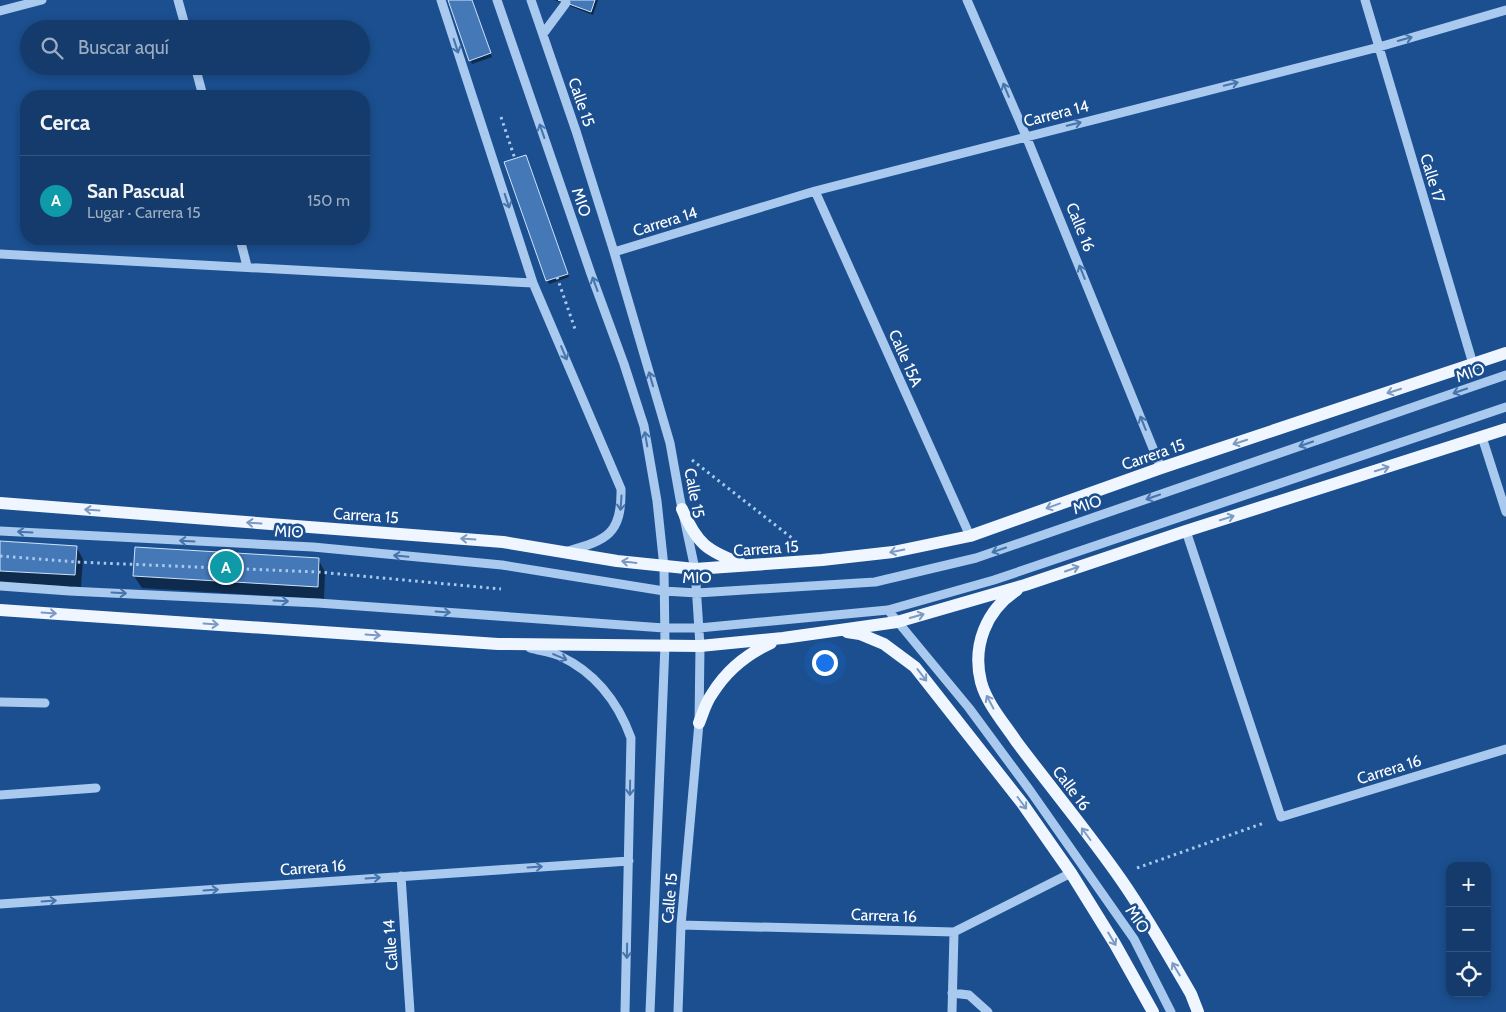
<!DOCTYPE html>
<html lang="es">
<head>
<meta charset="utf-8">
<style>
	:root { --surface:#143b6b; --page:#214673; --text:#f1f3f6; --muted:#9dadc1; --line:#33557e; --accent:#ffd166 }
	body { margin:0; font-family:Cabin,sans-serif; background:var(--page); color:var(--text) }
	.controls { position:absolute; right:15px; bottom:15px; display:grid; overflow:hidden; border-radius:10px; box-shadow:0 2px 8px #0003 }
	.controls button { width:45px; height:45px; display:grid; place-items:center; padding:0; border:0; border-bottom:1px solid var(--line); background:var(--surface); color:var(--text); font:25px sans-serif }
	.you { position:absolute; left:824px; top:662px; width:18px; height:18px; margin:-12px; border:4px solid #fff; border-radius:50%; background:#1a73e8; box-shadow:0 0 0 8px #1a73e833 }
	.badge { display:grid; place-items:center; width:32px; height:32px; border-radius:50%; background:var(--accent); color:#fff; font-size:16px; font-weight:700 }
	.pin { position:absolute; translate:-50% -50%; border:2px solid #fff; box-shadow:0 1px 5px #0006 }
	.list { margin:0; padding:0; list-style:none }
	h2 { display:flex; justify-content:space-between; align-items:center; height:65px; margin:0; padding:0 20px; font-size:21px }
	h2 small { font-size:16px; font-weight:400; color:var(--muted) }
	.list li { display:grid; grid-template-columns:32px 1fr auto; gap:15px; align-items:center; box-sizing:border-box; height:90px; padding:0 20px; border-top:1px solid var(--line) }
	.list b { display:block; font-size:19px; white-space:nowrap }
	.list p { margin:0; font-size:16px; white-space:nowrap; color:var(--muted) }
	.list em { font-size:16px; font-style:normal; color:var(--muted) }
	.icon { flex:none; width:28px; height:28px; fill:none; stroke:currentColor; stroke-width:2; stroke-linecap:round; stroke-linejoin:round }
	.map { position:relative; flex:none; width:1506px; height:1012px; overflow:hidden }
	.search { position:absolute; background:var(--surface); box-shadow:0 2px 8px #0003; left:20px; top:20px; width:350px; height:55px; display:flex; align-items:center; gap:12px; box-sizing:border-box; padding:0 18px; border-radius:28px; color:var(--muted); font-size:19px }
	.panel { position:absolute; background:var(--surface); box-shadow:0 2px 8px #0003; left:20px; top:90px; width:350px; height:155px; border-radius:20px }
	.map>svg:first-child { display:block }
	.shadow { fill:#0007 }
	.building { fill:#4478b7; stroke:#cfe3fa }
	.lines { fill:none; stroke-linecap:round; stroke-linejoin:round }
	.path { stroke:#a9c9ee; stroke-width:3; stroke-dasharray:2.5 4; stroke-linecap:butt }
	.minor { stroke:#a9c9ee; stroke-width:9 }
	.major { stroke:#f0f6ff; stroke-width:12 }
	.oneway { stroke:#4674ac }
	.oneway2 { stroke:#7b9ac1 }
	.labels { text-anchor:middle; stroke-width:5; stroke-linejoin:round; paint-order:stroke }
	.street-label { font-size:16px; fill:#fff; stroke:#1b4f8f }
</style>
</head>
<body>
<div class="map">
<svg width="1506" height="1012" viewBox="0 0 1506 1012">
	<rect width="100%" height="100%" fill="#1b4f8f"/>
	<path class="shadow" d="M449 0H472L492 57 472 64Z
		M554 0H598L593 15Z
		M526 157 569 277 549 284 547 280Z
		M0 543 76 547 83 559 81 587 0 582Z
		M318 559 325 572 324 599 142 588 134 576Z"/>
	<path class="building" d="M448 0H472L491 53 469 61Z
		M558 0H595L591 12Z
		M526 155 568 274 546 281 504 162Z
		M0 541 77 546 75 575 0 571Z
		M135 547 319 558 318 587 133 576Z"/>
	<g class="lines">
		<path class="path" d="M501 117 515 159
			M557 277 575 329
			M692 460 797 542
			M0 556 76 562 318 572 501 589
			M1137 868 1264 823"/>
		<path class="minor" d="M178 0 186 29
			M441 0 533 283 621 489C622 534 607 540 568 551
			M497 0 591 274 624 364 644 426 657 501 664 567 665 645 650 1012
			M531 0 576 131 614 252 670 443 680 499 695 569 700 646 699 723 681 925 678 1012
			M967 0 1026 136 1161 468
			M1365 0 1473 364
			M0 11 42 0
			M543 34 566 3
			M195 66 203 96
			M815 191 970 536
			M240 239 247 266
			M614 252 815 191 1379 47 1506 10
			M0 254 533 283
			M1482 437 1506 512
			M0 531 313 547 502 565 664 591 697 593 875 582 976 558 1506 375
			M1186 531 1281 817 1506 749
			M0 586 69 591 318 603 664 628H699L888 610 994 580 1506 407
			M888 610 969 708 1031 792 1134 939 1171 1012
			M530 648C540 651 551 652 560 656 596 673 618 702 631 738L625 1012
			M0 702 45 703
			M0 795 96 788
			M401 876 410 1012
			M0 904 629 861
			M681 925 954 932 1071 873
			M952 993 969 995 988 1012
			M952 1012 954 932"/>
		<path class="major" d="M0 503 503 542 617 561 695 569 822 560 893 552 970 536 1161 468 1506 353
			M682 509C697 544 707 551 742 564
			M1017 590C986 610 972 646 981 682 987 704 1004 723 1016 741 1051 788 1089 833 1122 881 1147 917 1169 956 1191 994L1198 1012
			M0 610 498 644 700 646 783 638 897 622 1025 585 1186 531 1506 429
			M847 632 860 634 884 644 915 667 1022 803 1071 873 1115 944 1153 1012
			M699 723C703 713 706 702 712 694 726 671 747 654 771 643"/>
	</g>
	<defs><path id="oneway-shaft" d="M-6 0H5M1.5-3L5.5 0L1.5 3" fill="none" stroke-width="1.6" stroke-linecap="round" stroke-linejoin="round" transform="scale(1.25)"/></defs>
	<g class="oneway">
		<use href="#oneway-shaft" transform="translate(1405 39) rotate(-16)"/>
		<use href="#oneway-shaft" transform="translate(456 46) rotate(72)"/>
		<use href="#oneway-shaft" transform="translate(1231 84) rotate(-14)"/>
		<use href="#oneway-shaft" transform="translate(1006 90) rotate(-113)"/>
		<use href="#oneway-shaft" transform="translate(1074 124) rotate(-14)"/>
		<use href="#oneway-shaft" transform="translate(542 131) rotate(-109)"/>
		<use href="#oneway-shaft" transform="translate(507 201) rotate(72)"/>
		<use href="#oneway-shaft" transform="translate(1082 272) rotate(-112)"/>
		<use href="#oneway-shaft" transform="translate(595 284) rotate(-110)"/>
		<use href="#oneway-shaft" transform="translate(564 353) rotate(67)"/>
		<use href="#oneway-shaft" transform="translate(651 379) rotate(-106)"/>
		<use href="#oneway-shaft" transform="translate(1460 391) rotate(161)"/>
		<use href="#oneway-shaft" transform="translate(1143 423) rotate(-112)"/>
		<use href="#oneway-shaft" transform="translate(646 439) rotate(-100)"/>
		<use href="#oneway-shaft" transform="translate(1306 444) rotate(161)"/>
		<use href="#oneway-shaft" transform="translate(1153 497) rotate(161)"/>
		<use href="#oneway-shaft" transform="translate(621 503) rotate(94)"/>
		<use href="#oneway-shaft" transform="translate(25 532) rotate(-177)"/>
		<use href="#oneway-shaft" transform="translate(187 541) rotate(-177)"/>
		<use href="#oneway-shaft" transform="translate(999 550) rotate(161)"/>
		<use href="#oneway-shaft" transform="translate(401 556) rotate(-175)"/>
		<use href="#oneway-shaft" transform="translate(119 593) rotate(3)"/>
		<use href="#oneway-shaft" transform="translate(281 601) rotate(3)"/>
		<use href="#oneway-shaft" transform="translate(443 612) rotate(4)"/>
		<use href="#oneway-shaft" transform="translate(560 657) rotate(23)"/>
		<use href="#oneway-shaft" transform="translate(630 788) rotate(91)"/>
		<use href="#oneway-shaft" transform="translate(535 867) rotate(-4)"/>
		<use href="#oneway-shaft" transform="translate(373 878) rotate(-4)"/>
		<use href="#oneway-shaft" transform="translate(211 890) rotate(-4)"/>
		<use href="#oneway-shaft" transform="translate(49 901) rotate(-4)"/>
		<use href="#oneway-shaft" transform="translate(627 951) rotate(91)"/>
	</g>
	<g class="oneway2">
		<use href="#oneway-shaft" transform="translate(1394 391) rotate(162)"/>
		<use href="#oneway-shaft" transform="translate(1240 442) rotate(162)"/>
		<use href="#oneway-shaft" transform="translate(1382 469) rotate(-17)"/>
		<use href="#oneway-shaft" transform="translate(1053 506) rotate(160)"/>
		<use href="#oneway-shaft" transform="translate(92 510) rotate(-176)"/>
		<use href="#oneway-shaft" transform="translate(1227 518) rotate(-17)"/>
		<use href="#oneway-shaft" transform="translate(254 523) rotate(-176)"/>
		<use href="#oneway-shaft" transform="translate(468 539) rotate(-176)"/>
		<use href="#oneway-shaft" transform="translate(897 551) rotate(169)"/>
		<use href="#oneway-shaft" transform="translate(629 562) rotate(-173)"/>
		<use href="#oneway-shaft" transform="translate(1072 569) rotate(-19)"/>
		<use href="#oneway-shaft" transform="translate(49 613) rotate(4)"/>
		<use href="#oneway-shaft" transform="translate(917 616) rotate(-16)"/>
		<use href="#oneway-shaft" transform="translate(211 624) rotate(4)"/>
		<use href="#oneway-shaft" transform="translate(373 635) rotate(4)"/>
		<use href="#oneway-shaft" transform="translate(922 675) rotate(52)"/>
		<use href="#oneway-shaft" transform="translate(990 702) rotate(-118)"/>
		<use href="#oneway-shaft" transform="translate(1022 803) rotate(53)"/>
		<use href="#oneway-shaft" transform="translate(1086 834) rotate(-127)"/>
		<use href="#oneway-shaft" transform="translate(1112 939) rotate(59)"/>
		<use href="#oneway-shaft" transform="translate(1176 969) rotate(-121)"/>
	</g>
	<g class="labels">
		<g class="street-label">
			<text transform="translate(582 102) rotate(71)" y="6">Calle 15</text>
			<text transform="translate(1056 113) rotate(-14)" y="6">Carrera 14</text>
			<text transform="translate(1433 178) rotate(73)" y="6">Calle 17</text>
			<text transform="translate(582 202) rotate(71)" y="6">MIO</text>
			<text transform="translate(665 221) rotate(-17)" y="6">Carrera 14</text>
			<text transform="translate(1081 227) rotate(68)" y="6">Calle 16</text>
			<text transform="translate(906 358) rotate(66)" y="6">Calle 15A</text>
			<text transform="translate(1470 372) rotate(-19)" y="6">MIO</text>
			<text transform="translate(1153 454) rotate(-19)" y="6">Carrera 15</text>
			<text transform="translate(695 493) rotate(79)" y="6">Calle 15</text>
			<text transform="translate(1087 504) rotate(-19)" y="6">MIO</text>
			<text transform="translate(366 515) rotate(4)" y="6">Carrera 15</text>
			<text transform="translate(289 531) rotate(3)" y="6">MIO</text>
			<text transform="translate(766 548) rotate(-4)" y="6">Carrera 15</text>
			<text x="697" y="583">MIO</text>
			<text transform="translate(1389 769) rotate(-17)" y="6">Carrera 16</text>
			<text transform="translate(1072 788) rotate(53)" y="6">Calle 16</text>
			<text transform="translate(313 867) rotate(-4)" y="6">Carrera 16</text>
			<text transform="translate(669 898) rotate(-85)" y="6">Calle 15</text>
			<text transform="translate(884 915) rotate(2)" y="6">Carrera 16</text>
			<text transform="translate(1138 919) rotate(56)" y="6">MIO</text>
			<text transform="translate(390 945) rotate(-94)" y="6">Calle 14</text>
		</g>
	</g>
</svg>
<div class="controls">
<button>+</button>
<button>−</button>
<button><svg class="icon" aria-label="locate" viewBox="0 0 24 24"><circle cx="12" cy="12" r="6"/><path d="M12 2v4M12 18v4M2 12h4M18 12h4"/></svg></button>
</div>
<div class="you"></div>
<div class="pin badge" style="left:226px;top:567px;background:#0f9aa8">A</div>
<div class="search"><svg class="icon" aria-label="search" viewBox="0 0 24 24"><circle cx="10" cy="10" r="6"/><path d="M15 15l6 6"/></svg>Buscar aquí</div>
<section class="panel">
<h2>Cerca<small></small></h2>
<ul class="list">
<li><span class="badge" style="background:#0f9aa8">A</span><div><b>San Pascual</b><p>Lugar · Carrera 15</p></div><em>150 m</em></li>
</ul>
</section>
</div>
</body>
</html>
